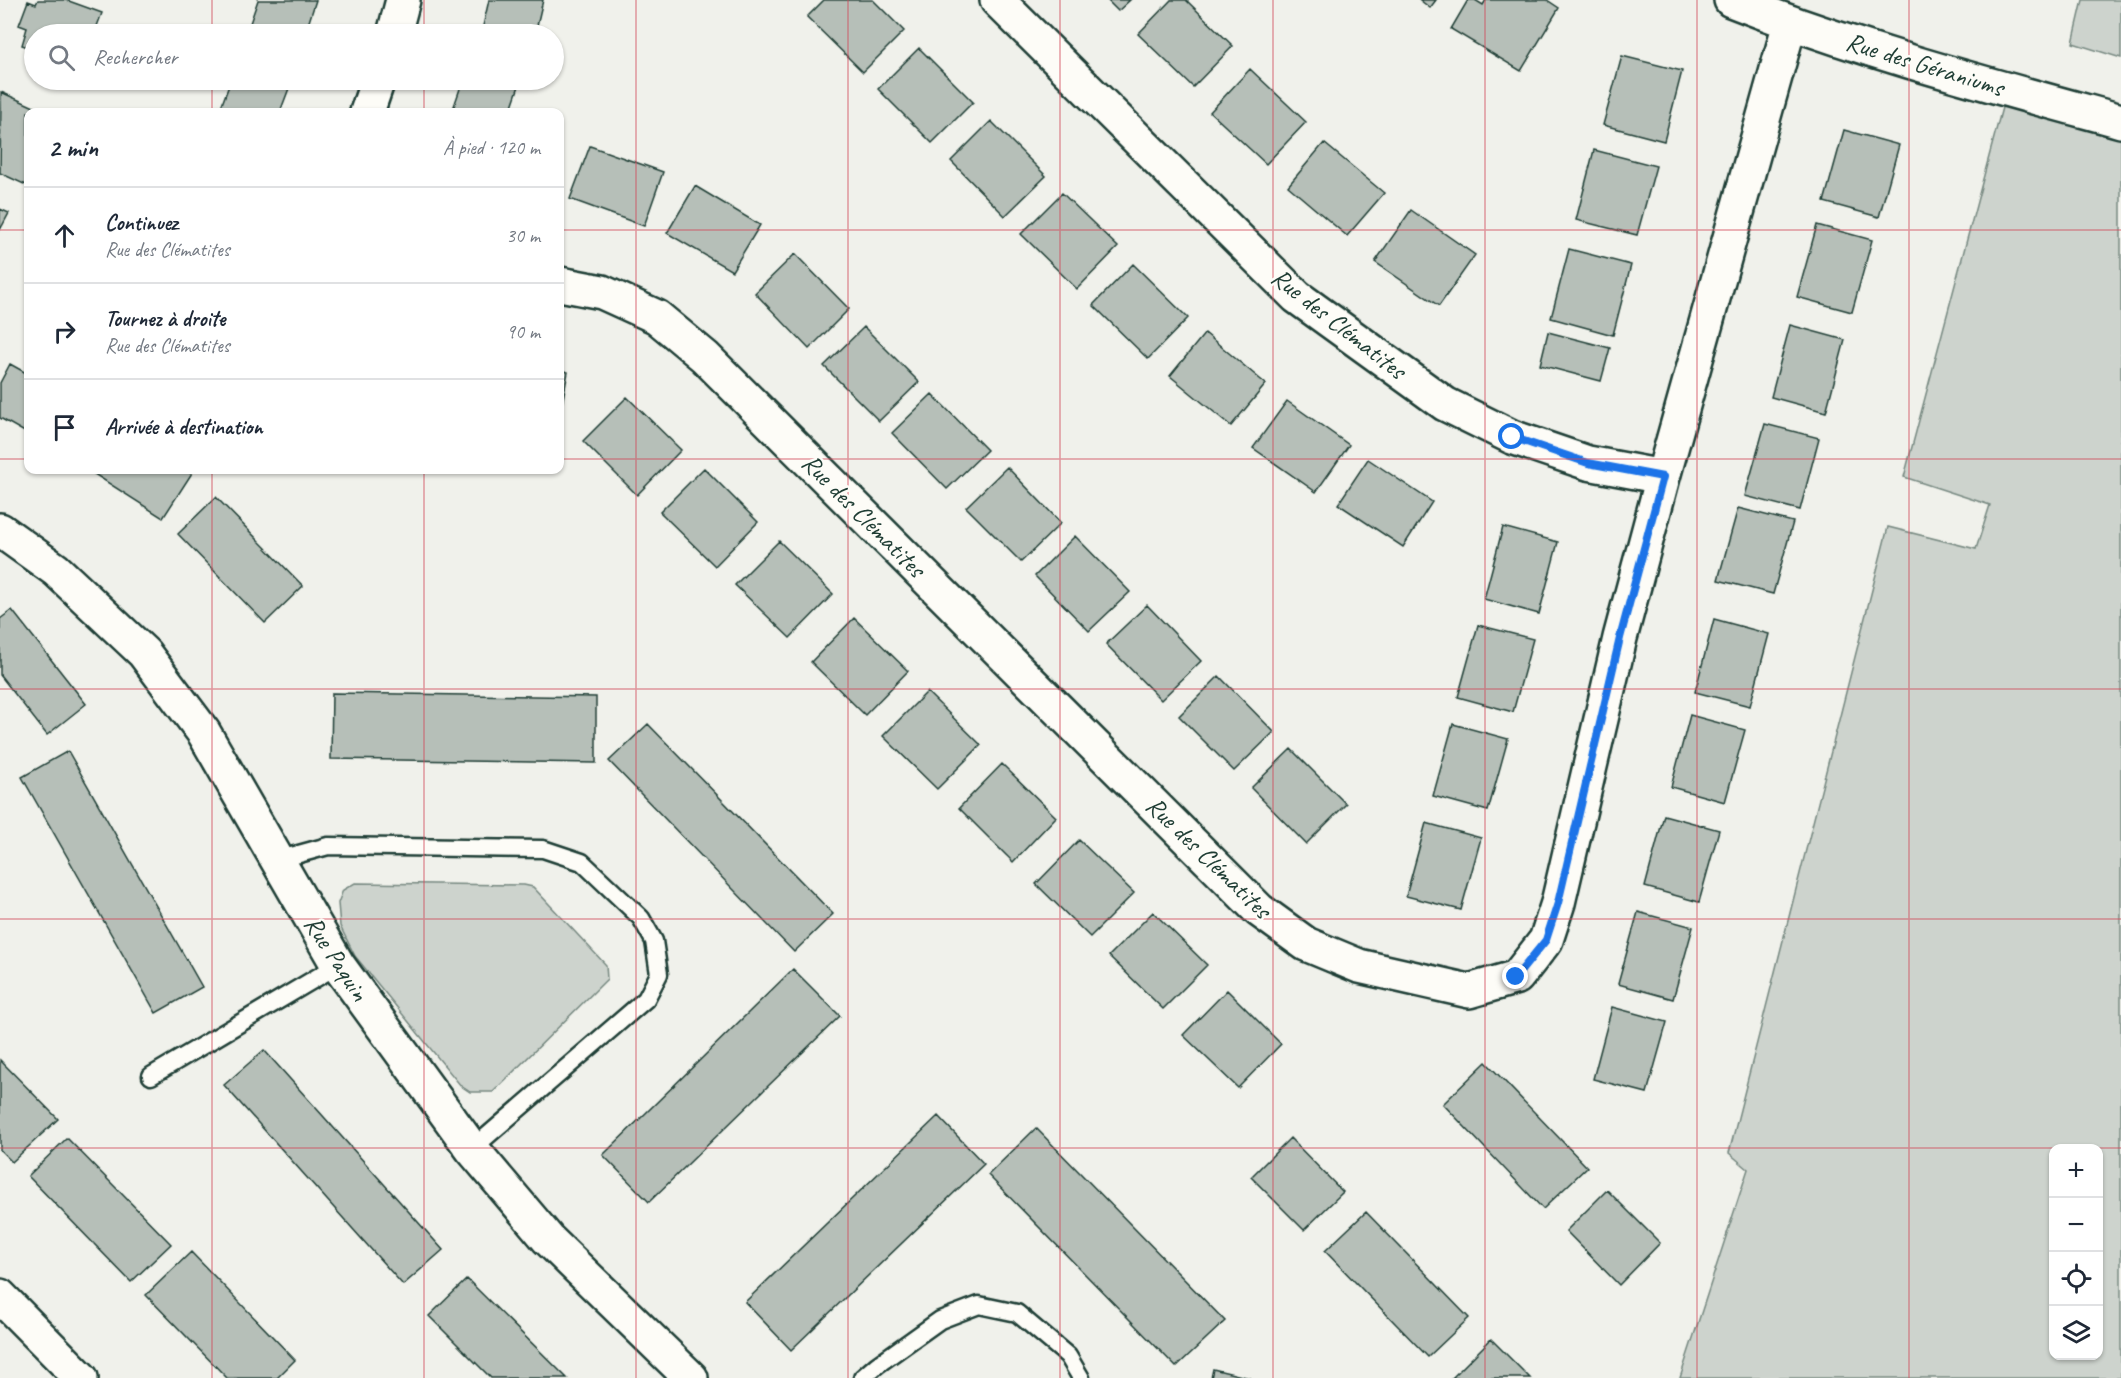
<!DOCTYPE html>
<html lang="fr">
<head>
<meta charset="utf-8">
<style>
	:root { --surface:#fff; --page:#f2f2f3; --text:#1f2937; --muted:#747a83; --line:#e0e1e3 }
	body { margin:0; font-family:Caveat,sans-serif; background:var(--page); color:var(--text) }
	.controls { position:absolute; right:18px; bottom:18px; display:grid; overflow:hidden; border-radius:12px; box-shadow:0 2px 4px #0004 }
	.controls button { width:54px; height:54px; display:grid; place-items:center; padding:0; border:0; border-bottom:2px solid var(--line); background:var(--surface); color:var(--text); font:30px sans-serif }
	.stop { position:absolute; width:18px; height:18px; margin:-14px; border:4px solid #1a73e8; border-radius:50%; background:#fff }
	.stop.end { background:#1a73e8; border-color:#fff; box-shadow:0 2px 6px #0008 }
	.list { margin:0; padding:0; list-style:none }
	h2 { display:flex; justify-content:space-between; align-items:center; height:78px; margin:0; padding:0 24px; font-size:26px }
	h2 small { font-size:20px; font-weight:400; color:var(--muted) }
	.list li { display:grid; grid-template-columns:39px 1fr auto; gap:18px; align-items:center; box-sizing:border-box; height:96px; padding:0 24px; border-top:2px solid var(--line) }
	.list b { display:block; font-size:22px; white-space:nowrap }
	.list p { margin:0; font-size:20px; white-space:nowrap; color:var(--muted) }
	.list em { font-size:20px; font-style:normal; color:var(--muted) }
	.icon { flex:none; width:33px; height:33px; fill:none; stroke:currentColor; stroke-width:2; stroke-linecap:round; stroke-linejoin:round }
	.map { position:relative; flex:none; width:2121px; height:1378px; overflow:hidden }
	.search { position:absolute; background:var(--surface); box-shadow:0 2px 4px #0004; left:24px; top:24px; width:540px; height:66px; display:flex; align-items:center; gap:15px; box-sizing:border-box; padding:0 21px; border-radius:33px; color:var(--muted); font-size:22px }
	.panel { position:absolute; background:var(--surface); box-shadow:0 2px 4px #0004; left:24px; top:108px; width:540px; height:366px; border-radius:12px }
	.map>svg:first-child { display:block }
	.green { fill:#cdd3cd; stroke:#768880; stroke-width:1.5; fill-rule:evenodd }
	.building { fill:#b6bfb8; stroke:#1f3d34; stroke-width:1.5 }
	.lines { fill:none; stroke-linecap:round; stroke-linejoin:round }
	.lane-casing { stroke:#1f3d34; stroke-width:21 }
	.street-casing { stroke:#1f3d34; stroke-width:38 }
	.lane { stroke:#fdfcf7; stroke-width:16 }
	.street { stroke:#fdfcf7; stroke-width:33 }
	.route { stroke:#1a73e8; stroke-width:8 }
	.grid { fill:none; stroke:#d1495b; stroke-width:1.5; stroke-opacity:0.55 }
	.labels { text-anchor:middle; stroke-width:5; stroke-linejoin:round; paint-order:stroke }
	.street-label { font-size:26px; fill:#1f3d34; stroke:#fdfcf7 }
</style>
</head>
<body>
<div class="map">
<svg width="2121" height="1378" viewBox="0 0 2121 1378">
	<rect width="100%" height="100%" fill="#f0f1eb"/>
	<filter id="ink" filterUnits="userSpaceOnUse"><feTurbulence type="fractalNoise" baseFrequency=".0167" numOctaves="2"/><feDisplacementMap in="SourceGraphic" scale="12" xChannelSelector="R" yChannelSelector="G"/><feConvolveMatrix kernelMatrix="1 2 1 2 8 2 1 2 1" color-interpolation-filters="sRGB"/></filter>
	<g filter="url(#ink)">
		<path class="green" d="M2083 0H2121V58L2073 43Z
			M2004 100 2121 125V1378H1680L1748 1169 1729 1153 1888 527 1976 549 1990 505 1904 477ZM2054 1148H2098V1356H2054Z
			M355 883 524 885 533 887 606 965 607 979 493 1092H470L461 1086 355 956 340 926 338 903 343 890Z"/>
		<path class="building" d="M38 0H66L102 13 94 34H34V49L22 45 27 28 19 25 28 1 36 4Z
			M258 0H316L305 34H264L248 29Z
			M489 0H543L535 34H521L483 26Z
			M824 0H873L904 31 863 72 807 17Z
			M1107 0H1130L1118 11Z
			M1171 0H1186L1233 46 1193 87 1138 34Z
			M1420 0H1436L1430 8Z
			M1468 0H1475L1483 5 1486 0H1547L1559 8 1521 71 1451 29Z
			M919 48 973 102 932 143 878 89Z
			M1622 56 1682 71 1664 141 1603 125Z
			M1250 69 1306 122 1266 164 1210 112Z
			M231 80H281L291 83 280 112H219Z
			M463 80H521L510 112H452Z
			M1 92 45 112H28V179L26 185 0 173Z
			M991 121 1046 176 1005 216 951 161Z
			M1844 130 1899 145 1879 217 1824 202Z
			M1324 143 1384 193 1347 236 1288 186Z
			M590 146 663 172 644 226 570 199Z
			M1594 150 1656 166 1637 235 1576 220Z
			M695 186 760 225 732 271 667 233Z
			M1062 193 1118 247 1077 289 1021 234Z
			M0 209 9 213 0 230Z
			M1411 210 1475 255 1439 306 1375 262Z
			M1817 225 1872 240 1852 312 1797 297Z
			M1569 249 1631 265 1613 335 1551 318Z
			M795 254 849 309 809 349 755 293Z
			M1133 264 1188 318 1148 359 1093 305Z
			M1790 325 1845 340 1826 412 1771 397Z
			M864 327 919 382 879 421 824 366Z
			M1548 332 1610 348 1601 381 1540 365Z
			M1205 333 1266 384 1231 426 1170 376Z
			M10 364 28 374V434L0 418V383Z
			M560 370 568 372 560 415Z
			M932 394 987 450 947 489 892 433Z
			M627 397 681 450 637 495 583 441Z
			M1287 401 1349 445 1316 492 1253 448Z
			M1765 424 1819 438 1800 510 1745 496Z
			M1368 459 1432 502 1403 547 1338 504Z
			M1007 467 1061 523 1021 562 966 507Z
			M704 468 758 522 715 566 660 512Z
			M88 470H187L192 473 163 518Z
			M216 497 303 586 265 623 178 534Z
			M1738 508 1793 522 1773 594 1718 580Z
			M1503 527 1558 542 1539 614 1484 599Z
			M1075 536 1130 592 1089 631 1035 576Z
			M779 541 833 594 790 638 735 585Z
			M1147 605 1201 661 1161 700 1106 644Z
			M12 610 86 704 47 735 0 675V619Z
			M854 618 908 671 865 715 811 662Z
			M1714 619 1769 634 1750 706 1695 692Z
			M1478 625 1533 639 1513 712 1458 697Z
			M1219 676 1274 732 1234 771 1179 716Z
			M927 692 981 745 937 789 883 736Z
			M332 693 596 697V763L331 759Z
			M1690 715 1745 730 1725 802 1671 787Z
			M648 724 833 914 794 952 609 761Z
			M1453 724 1508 739 1488 811 1433 796Z
			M1291 749 1346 804 1306 844 1251 788Z
			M68 751 202 987 156 1013 22 777Z
			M1002 764 1056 817 1013 862 959 808Z
			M1664 815 1719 830 1699 902 1645 887Z
			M1426 823 1481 838 1461 910 1406 896Z
			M1079 840 1134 893 1090 937 1036 884Z
			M1153 912 1207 965 1163 1009 1109 956Z
			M1638 912 1693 927 1673 999 1618 984Z
			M793 969 840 1016 649 1202 603 1155Z
			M1227 990 1281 1044 1238 1088 1183 1035Z
			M1612 1007 1667 1022 1647 1093 1593 1079Z
			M264 1050 443 1250 403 1285 224 1085Z
			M0 1060 58 1119 12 1162 0 1150Z
			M1486 1062 1587 1167 1543 1209 1443 1104Z
			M938 1116 984 1164 791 1350 745 1302Z
			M1036 1128 1225 1321 1176 1367 988 1175Z
			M67 1138 171 1244 131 1282 28 1176Z
			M1290 1138 1343 1192 1304 1230 1251 1177Z
			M1607 1190 1660 1243 1619 1285 1566 1231Z
			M1366 1212 1469 1318 1428 1357 1325 1251Z
			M191 1252 295 1360 277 1378H227L146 1295Z
			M467 1279 567 1378H491L429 1316Z
			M1491 1339 1530 1378H1452Z
			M1213 1369 1250 1378H1211Z"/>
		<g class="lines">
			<g class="lane-casing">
				<path id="lane" d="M277 860 328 846 543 849 582 862 641 918 654 941 659 974 646 999 472 1149
					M151 1076 338 965
					M862 1378 877 1365 940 1320 979 1305 1017 1313 1068 1356 1081 1378"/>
			</g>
			<g class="street-casing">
				<path id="street" d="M997 0 1297 297 1445 404 1512 437 1588 463 1663 477
					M1731 0C1857 50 1990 85 2121 121
					M394 34 403 0
					M367 112 378 80
					M560 284 602 292 657 317 705 357 1259 910 1306 944 1359 966 1469 991 1517 977 1546 940 1558 903 1620 638 1663 477 1790 23
					M0 530 56 570 144 653 204 733 338 965 472 1149 548 1239 691 1378
					M0 1296 81 1378"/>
			</g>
			<use href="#lane" class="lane"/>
			<use href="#street" class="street"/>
		</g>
	</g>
	<g class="lines" filter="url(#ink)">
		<path class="route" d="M1512 437 1588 463 1663 477 1620 638 1558 903 1546 940 1516 977"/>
	</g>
	<path class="grid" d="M212 0V34M424 0V34M636 0V1378M848 0V1378M1060 0V1378M1273 0V1378M1485 0V1378M1697 0V1378M1909 0V1378M212 80V112M424 80V112M0 230H28M560 230H2121M0 459H28M560 459H2121M212 470V1378M424 470V1378M0 689H2121M0 919H2121M0 1148H2121"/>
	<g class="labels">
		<g class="street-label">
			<text transform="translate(1925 64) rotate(17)" y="9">Rue des Géraniums</text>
			<text transform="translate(1339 323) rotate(38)" y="9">Rue des Clématites</text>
			<text transform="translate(864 515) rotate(45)" y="9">Rue des Clématites</text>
			<text transform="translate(1209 857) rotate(44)" y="9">Rue des Clématites</text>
			<text transform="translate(337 958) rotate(57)" y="9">Rue Paquin</text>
		</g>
	</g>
</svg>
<div class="controls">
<button>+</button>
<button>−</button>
<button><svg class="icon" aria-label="locate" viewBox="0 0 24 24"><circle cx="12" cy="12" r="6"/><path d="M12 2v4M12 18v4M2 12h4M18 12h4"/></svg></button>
<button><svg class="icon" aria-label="layers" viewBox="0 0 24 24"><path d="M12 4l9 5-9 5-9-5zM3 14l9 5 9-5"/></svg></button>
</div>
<div class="stop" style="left:1512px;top:437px"></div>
<div class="stop end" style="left:1516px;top:977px"></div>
<div class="search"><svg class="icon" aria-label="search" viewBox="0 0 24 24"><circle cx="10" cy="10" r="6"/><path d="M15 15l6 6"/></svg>Rechercher</div>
<section class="panel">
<h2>2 min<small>À pied · 120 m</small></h2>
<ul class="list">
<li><svg class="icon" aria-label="ahead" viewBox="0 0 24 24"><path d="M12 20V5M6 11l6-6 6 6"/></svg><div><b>Continuez</b><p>Rue des Clématites</p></div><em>30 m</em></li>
<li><svg class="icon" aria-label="right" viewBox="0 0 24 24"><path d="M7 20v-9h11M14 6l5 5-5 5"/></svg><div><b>Tournez à droite</b><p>Rue des Clématites</p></div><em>90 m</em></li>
<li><svg class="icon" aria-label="arrive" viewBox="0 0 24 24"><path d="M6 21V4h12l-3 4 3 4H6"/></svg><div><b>Arrivée à destination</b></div></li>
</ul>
</section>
</div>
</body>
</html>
